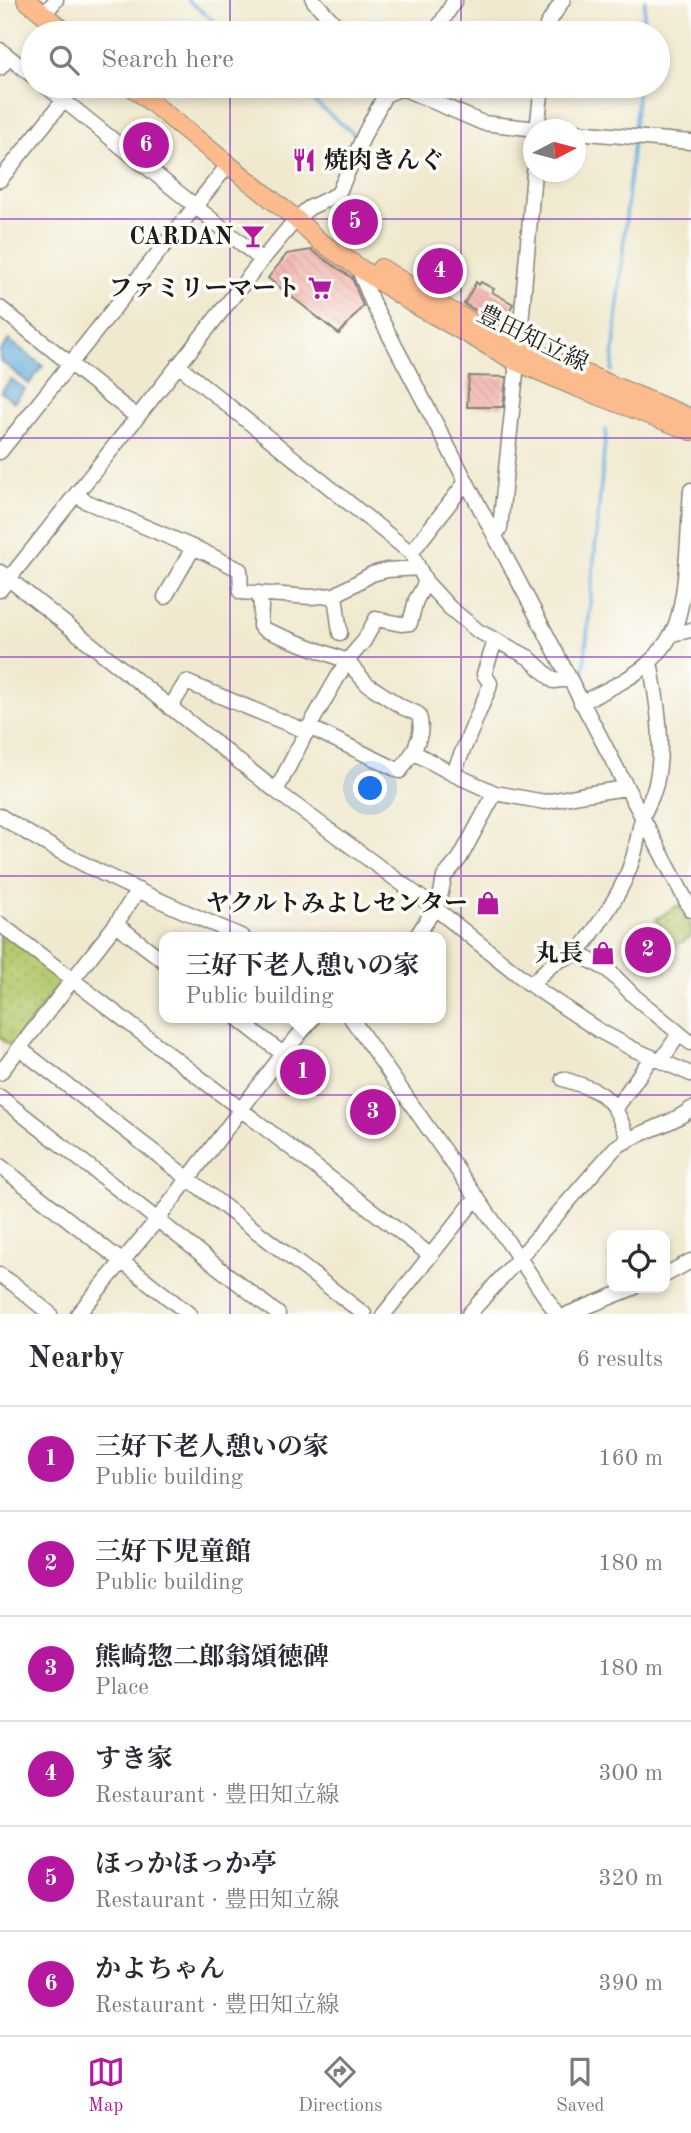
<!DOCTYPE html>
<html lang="en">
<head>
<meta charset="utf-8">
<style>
	:root { --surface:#fff; --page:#f2f2f3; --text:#2b2b33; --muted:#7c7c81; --line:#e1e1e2; --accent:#b5179e }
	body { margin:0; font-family:"Old Standard TT","Noto Serif JP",serif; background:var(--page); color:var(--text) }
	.controls { position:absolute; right:21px; bottom:21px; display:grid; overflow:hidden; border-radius:14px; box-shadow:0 4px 10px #0003 }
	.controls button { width:63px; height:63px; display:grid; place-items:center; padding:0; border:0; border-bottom:2px solid var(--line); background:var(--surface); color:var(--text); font:35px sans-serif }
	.compass { position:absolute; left:523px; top:119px; width:63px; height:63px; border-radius:50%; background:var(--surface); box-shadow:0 4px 10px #0003; rotate:84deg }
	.you { position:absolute; left:371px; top:789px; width:24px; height:24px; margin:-18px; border:5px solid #fff; border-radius:50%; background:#1a73e8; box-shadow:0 0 0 10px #1a73e833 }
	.badge { display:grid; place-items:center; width:46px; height:46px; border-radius:50%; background:var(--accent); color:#fff; font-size:23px; font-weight:700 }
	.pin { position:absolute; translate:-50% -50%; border:4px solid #fff; box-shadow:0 2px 7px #0006 }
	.popup { position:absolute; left:159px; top:932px; width:287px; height:91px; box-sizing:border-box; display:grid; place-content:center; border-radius:14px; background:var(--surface); filter:drop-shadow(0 2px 5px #0005); font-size:23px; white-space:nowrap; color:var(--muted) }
	.popup b { font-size:26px; color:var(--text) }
	.popup::after { content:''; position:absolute; left:50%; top:100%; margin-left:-14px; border:14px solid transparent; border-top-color:var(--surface) }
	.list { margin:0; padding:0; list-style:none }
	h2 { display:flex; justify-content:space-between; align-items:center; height:91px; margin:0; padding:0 28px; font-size:30px }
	h2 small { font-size:23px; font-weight:400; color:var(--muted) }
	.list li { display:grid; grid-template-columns:46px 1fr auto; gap:21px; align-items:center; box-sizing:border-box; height:105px; padding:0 28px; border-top:2px solid var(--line) }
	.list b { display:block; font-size:26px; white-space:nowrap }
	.list p { margin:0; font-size:23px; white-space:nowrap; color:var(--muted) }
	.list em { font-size:23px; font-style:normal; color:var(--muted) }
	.icon { flex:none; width:38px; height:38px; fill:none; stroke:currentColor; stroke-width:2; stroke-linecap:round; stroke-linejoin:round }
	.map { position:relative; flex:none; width:691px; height:1314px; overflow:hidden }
	.search { position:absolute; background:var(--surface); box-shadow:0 4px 10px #0003; left:21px; right:21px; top:21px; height:77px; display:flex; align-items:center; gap:18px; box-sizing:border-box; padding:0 24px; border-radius:38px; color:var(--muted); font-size:26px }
	.sheet { height:721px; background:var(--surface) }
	nav { display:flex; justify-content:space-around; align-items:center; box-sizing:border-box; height:98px; border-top:2px solid var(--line); background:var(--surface); font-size:19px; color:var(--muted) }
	nav a { display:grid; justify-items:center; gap:4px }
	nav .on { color:var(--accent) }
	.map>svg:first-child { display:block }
	.park { fill:url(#park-dots); stroke:#687446; stroke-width:2 }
	.water { fill:#68aede; stroke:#42657d; stroke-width:2 }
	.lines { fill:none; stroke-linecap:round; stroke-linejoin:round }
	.stream { stroke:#68aede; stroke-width:3.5 }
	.building { fill:url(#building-back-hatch) }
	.minor-casing { stroke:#868276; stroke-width:17 }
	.major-casing { stroke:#868276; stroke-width:20 }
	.minor { stroke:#fff; stroke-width:14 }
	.major { stroke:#fbbb8d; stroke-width:18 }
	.grid { fill:none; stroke:#7b2cbf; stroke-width:2; stroke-opacity:0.55 }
	.labels { text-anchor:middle; stroke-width:7; stroke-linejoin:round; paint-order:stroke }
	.poi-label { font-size:24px; font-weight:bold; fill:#1c1c1c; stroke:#fdfcf7; text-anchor:end }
	.street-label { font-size:24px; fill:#1c1c1c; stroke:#fdfcf7 }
</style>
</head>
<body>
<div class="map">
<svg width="691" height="1314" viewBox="0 0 691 1314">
	<defs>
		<pattern id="park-dots" width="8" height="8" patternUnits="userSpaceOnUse" patternTransform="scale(1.75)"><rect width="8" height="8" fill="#b5cb6f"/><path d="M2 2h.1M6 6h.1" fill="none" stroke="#9bae60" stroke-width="1.8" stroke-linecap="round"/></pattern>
		<pattern id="building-back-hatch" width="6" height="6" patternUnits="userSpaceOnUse" patternTransform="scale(1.75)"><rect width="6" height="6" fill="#f2ada7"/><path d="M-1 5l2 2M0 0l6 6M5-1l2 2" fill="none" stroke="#cf948f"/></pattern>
	</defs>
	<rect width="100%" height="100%" fill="#fdfcf7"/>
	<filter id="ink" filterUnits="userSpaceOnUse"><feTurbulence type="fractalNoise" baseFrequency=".0143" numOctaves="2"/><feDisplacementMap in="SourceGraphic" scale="14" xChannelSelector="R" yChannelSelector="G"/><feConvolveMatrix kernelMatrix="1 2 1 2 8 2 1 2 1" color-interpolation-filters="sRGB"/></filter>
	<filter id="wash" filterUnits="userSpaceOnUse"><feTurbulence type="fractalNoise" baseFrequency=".00686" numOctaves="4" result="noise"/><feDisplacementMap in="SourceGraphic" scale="28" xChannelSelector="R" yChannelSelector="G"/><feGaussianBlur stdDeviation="1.57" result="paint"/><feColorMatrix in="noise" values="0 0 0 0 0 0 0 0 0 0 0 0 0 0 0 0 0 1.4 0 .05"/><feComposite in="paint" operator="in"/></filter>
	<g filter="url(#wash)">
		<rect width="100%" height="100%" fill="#f0e9cf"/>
		<path class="park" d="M679 905 691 926V936L675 947 656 919Z
			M0 931 63 980 11 1046 0 1038Z"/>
		<path class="water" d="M9 340 43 366 29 384 0 360V351Z
			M11 379 25 389 14 402 1 392Z"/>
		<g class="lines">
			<path class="stream" d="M188 0 229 33
				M642 33 645 0
				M294 86 353 133
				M634 132 638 86
				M612 371 633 140
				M583 680 606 430"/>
		</g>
		<g id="blocks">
			<path class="building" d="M350 211 366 225 360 233 344 220Z
				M311 250 352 278 363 306 339 334 268 278 287 254Z
				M438 258 450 267 437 286 424 278Z
				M476 282 479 285 481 282 494 289 492 292 513 304 502 325 464 304Z
				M469 376 506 377 503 407H467Z"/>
		</g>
	</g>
	<g filter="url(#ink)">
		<use href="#blocks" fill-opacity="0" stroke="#868276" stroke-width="2"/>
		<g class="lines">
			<g class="minor-casing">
				<path id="minor" d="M313 0 343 33
					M44 14 56 0
					M435 33 455 0
					M546 33 547 25 563 0
					M0 50 33 76
					M0 68 9 57
					M46 86 262 260
					M403 86 402 88 483 123 546 130
					M537 130 542 86
					M576 132 691 142
					M0 180 75 86
					M358 267 373 304 691 910
					M0 308 137 417
					M178 365 411 553 426 582 450 608 478 631 528 657 554 681 569 679
					M0 452 228 165
					M77 494 85 501 204 552 240 570 241 592 311 597 335 595 372 574 387 570 419 568
					M495 536 500 528 516 373 515 361 520 336 534 172
					M411 553 466 482
					M0 572 276 791 435 908 531 985 598 1030 633 1049 691 1074
					M0 590 262 260 296 219 309 208 338 194 365 133 385 95 402 88 395 86
					M259 593 261 606 260 626 265 630 347 661 367 684 402 707 418 714C424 727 419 740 413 752
					M335 595 340 633
					M165 597 193 548
					M672 634 691 630
					M650 661C657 701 665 744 656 784 653 797 646 807 642 819 638 833 637 847 632 861 621 896 598 924 578 954L608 970 635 997 691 1043
					M581 703C604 691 632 679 651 661 658 654 666 644 671 635 688 607 688 525 691 490
					M170 708 186 682 308 732
					M309 727 400 771 413 752 453 774 495 793 545 802 585 794 627 788
					M453 774 489 688 490 683 484 674 495 641
					M276 791 309 727 347 661 364 641 376 619 401 624 410 623 416 600 426 582
					M0 816C76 865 160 901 243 937
					M0 924 430 1255
					M116 924 165 962
					M416 937 435 908 441 893 444 877 460 858 495 793
					M531 985C546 969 555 959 578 954
					M237 1018 283 1054
					M351 1018 519 1258 469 1314
					M19 1048 364 1314
					M661 1061 679 1034
					M0 1073 116 924 138 890
					M563 1079C607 1093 611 1095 628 1138
					M0 1097 278 1314
					M616 1108 652 1057
					M0 1166 189 1314
					M0 1275 15 1285 50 1314
					M665 1275 691 1261
					M78 1314 157 1220 283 1054 313 1018
					M384 1314 477 1197
					M557 1314 519 1258 615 1148C638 1131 668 1127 691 1109
					M568 1314 633 1288"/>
			</g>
			<g class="major-casing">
				<path id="major" d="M26 0 67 33
					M131 86 296 219 319 241 409 301 515 361 576 387 691 431
					M381 268 449 310 516 345 691 418"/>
			</g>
			<use href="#minor" class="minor"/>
			<use href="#major" class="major"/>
		</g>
	</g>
	<path class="grid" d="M230 0V33M461 0V33M230 86V1314M461 86V1314M0 219H691M0 438H691M0 657H691M0 876H691M0 1095H691"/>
	<defs>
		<g id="restaurant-bare" transform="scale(1.89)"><path d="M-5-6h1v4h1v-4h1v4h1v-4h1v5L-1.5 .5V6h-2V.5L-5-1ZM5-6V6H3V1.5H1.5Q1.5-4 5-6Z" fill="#b5179e" stroke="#fdfcf7" stroke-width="2.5" paint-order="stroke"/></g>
		<g id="bar-bare" transform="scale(1.89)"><path d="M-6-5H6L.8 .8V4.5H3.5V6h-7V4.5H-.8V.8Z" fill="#b5179e" stroke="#fdfcf7" stroke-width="2.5" paint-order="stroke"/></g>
		<g id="supermarket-bare" transform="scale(1.89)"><path d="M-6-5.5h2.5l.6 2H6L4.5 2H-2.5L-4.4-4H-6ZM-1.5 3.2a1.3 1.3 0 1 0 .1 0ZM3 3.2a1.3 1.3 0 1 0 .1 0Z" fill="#b5179e" stroke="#fdfcf7" stroke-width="2.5" paint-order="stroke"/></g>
		<g id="shop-bare" transform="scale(1.89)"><path d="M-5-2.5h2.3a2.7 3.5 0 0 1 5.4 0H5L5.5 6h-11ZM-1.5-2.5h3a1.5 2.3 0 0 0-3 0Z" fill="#b5179e" stroke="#fdfcf7" stroke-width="2.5" paint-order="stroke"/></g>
	</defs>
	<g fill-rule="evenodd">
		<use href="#restaurant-bare" x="304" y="160"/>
		<use href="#bar-bare" x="253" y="236"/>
		<use href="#supermarket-bare" x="320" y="288"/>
		<use href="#shop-bare" x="488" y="903"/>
		<use href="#shop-bare" x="603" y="953"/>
	</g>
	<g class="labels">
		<g class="poi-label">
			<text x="324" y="168" text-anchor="start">焼肉きんぐ</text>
			<text x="233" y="244">CARDAN</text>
			<text x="300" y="296">ファミリーマート</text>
			<text x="468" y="911">ヤクルトみよしセンター</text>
			<text x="583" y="961">丸長</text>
		</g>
		<g class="street-label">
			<text transform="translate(533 338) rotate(26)" y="8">豊田知立線</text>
		</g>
	</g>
</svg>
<div class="controls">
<button><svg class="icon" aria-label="locate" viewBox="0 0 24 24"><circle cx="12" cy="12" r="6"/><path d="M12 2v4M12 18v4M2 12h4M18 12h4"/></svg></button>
</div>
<svg class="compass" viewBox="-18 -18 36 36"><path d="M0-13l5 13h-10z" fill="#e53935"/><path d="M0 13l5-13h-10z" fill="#7c7c81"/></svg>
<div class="you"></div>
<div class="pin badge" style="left:303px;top:1072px">1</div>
<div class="popup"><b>三好下老人憩いの家</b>Public building</div>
<div class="pin badge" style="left:648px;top:950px">2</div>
<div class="pin badge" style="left:373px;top:1112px">3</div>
<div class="pin badge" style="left:440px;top:271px">4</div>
<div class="pin badge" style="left:355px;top:222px">5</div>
<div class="pin badge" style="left:146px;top:145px">6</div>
<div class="search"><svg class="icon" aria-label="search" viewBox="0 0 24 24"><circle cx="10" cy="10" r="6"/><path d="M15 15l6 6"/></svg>Search here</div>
</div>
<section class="sheet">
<h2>Nearby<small>6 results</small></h2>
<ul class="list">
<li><span class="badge">1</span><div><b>三好下老人憩いの家</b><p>Public building</p></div><em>160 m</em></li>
<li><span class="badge">2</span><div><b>三好下児童館</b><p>Public building</p></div><em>180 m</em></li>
<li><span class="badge">3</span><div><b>熊崎惣二郎翁頌徳碑</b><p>Place</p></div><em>180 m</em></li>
<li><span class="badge">4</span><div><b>すき家</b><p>Restaurant · 豊田知立線</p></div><em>300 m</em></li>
<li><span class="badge">5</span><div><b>ほっかほっか亭</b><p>Restaurant · 豊田知立線</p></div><em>320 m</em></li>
<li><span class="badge">6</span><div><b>かよちゃん</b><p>Restaurant · 豊田知立線</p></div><em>390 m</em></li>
</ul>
</section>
<nav>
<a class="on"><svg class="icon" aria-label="map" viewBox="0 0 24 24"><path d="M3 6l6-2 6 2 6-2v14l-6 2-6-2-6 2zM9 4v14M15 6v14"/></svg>Map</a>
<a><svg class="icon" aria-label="directions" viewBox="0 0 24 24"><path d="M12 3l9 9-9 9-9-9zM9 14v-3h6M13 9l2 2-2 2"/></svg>Directions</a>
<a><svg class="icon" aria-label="saved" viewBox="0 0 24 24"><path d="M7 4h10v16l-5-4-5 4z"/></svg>Saved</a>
</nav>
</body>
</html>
